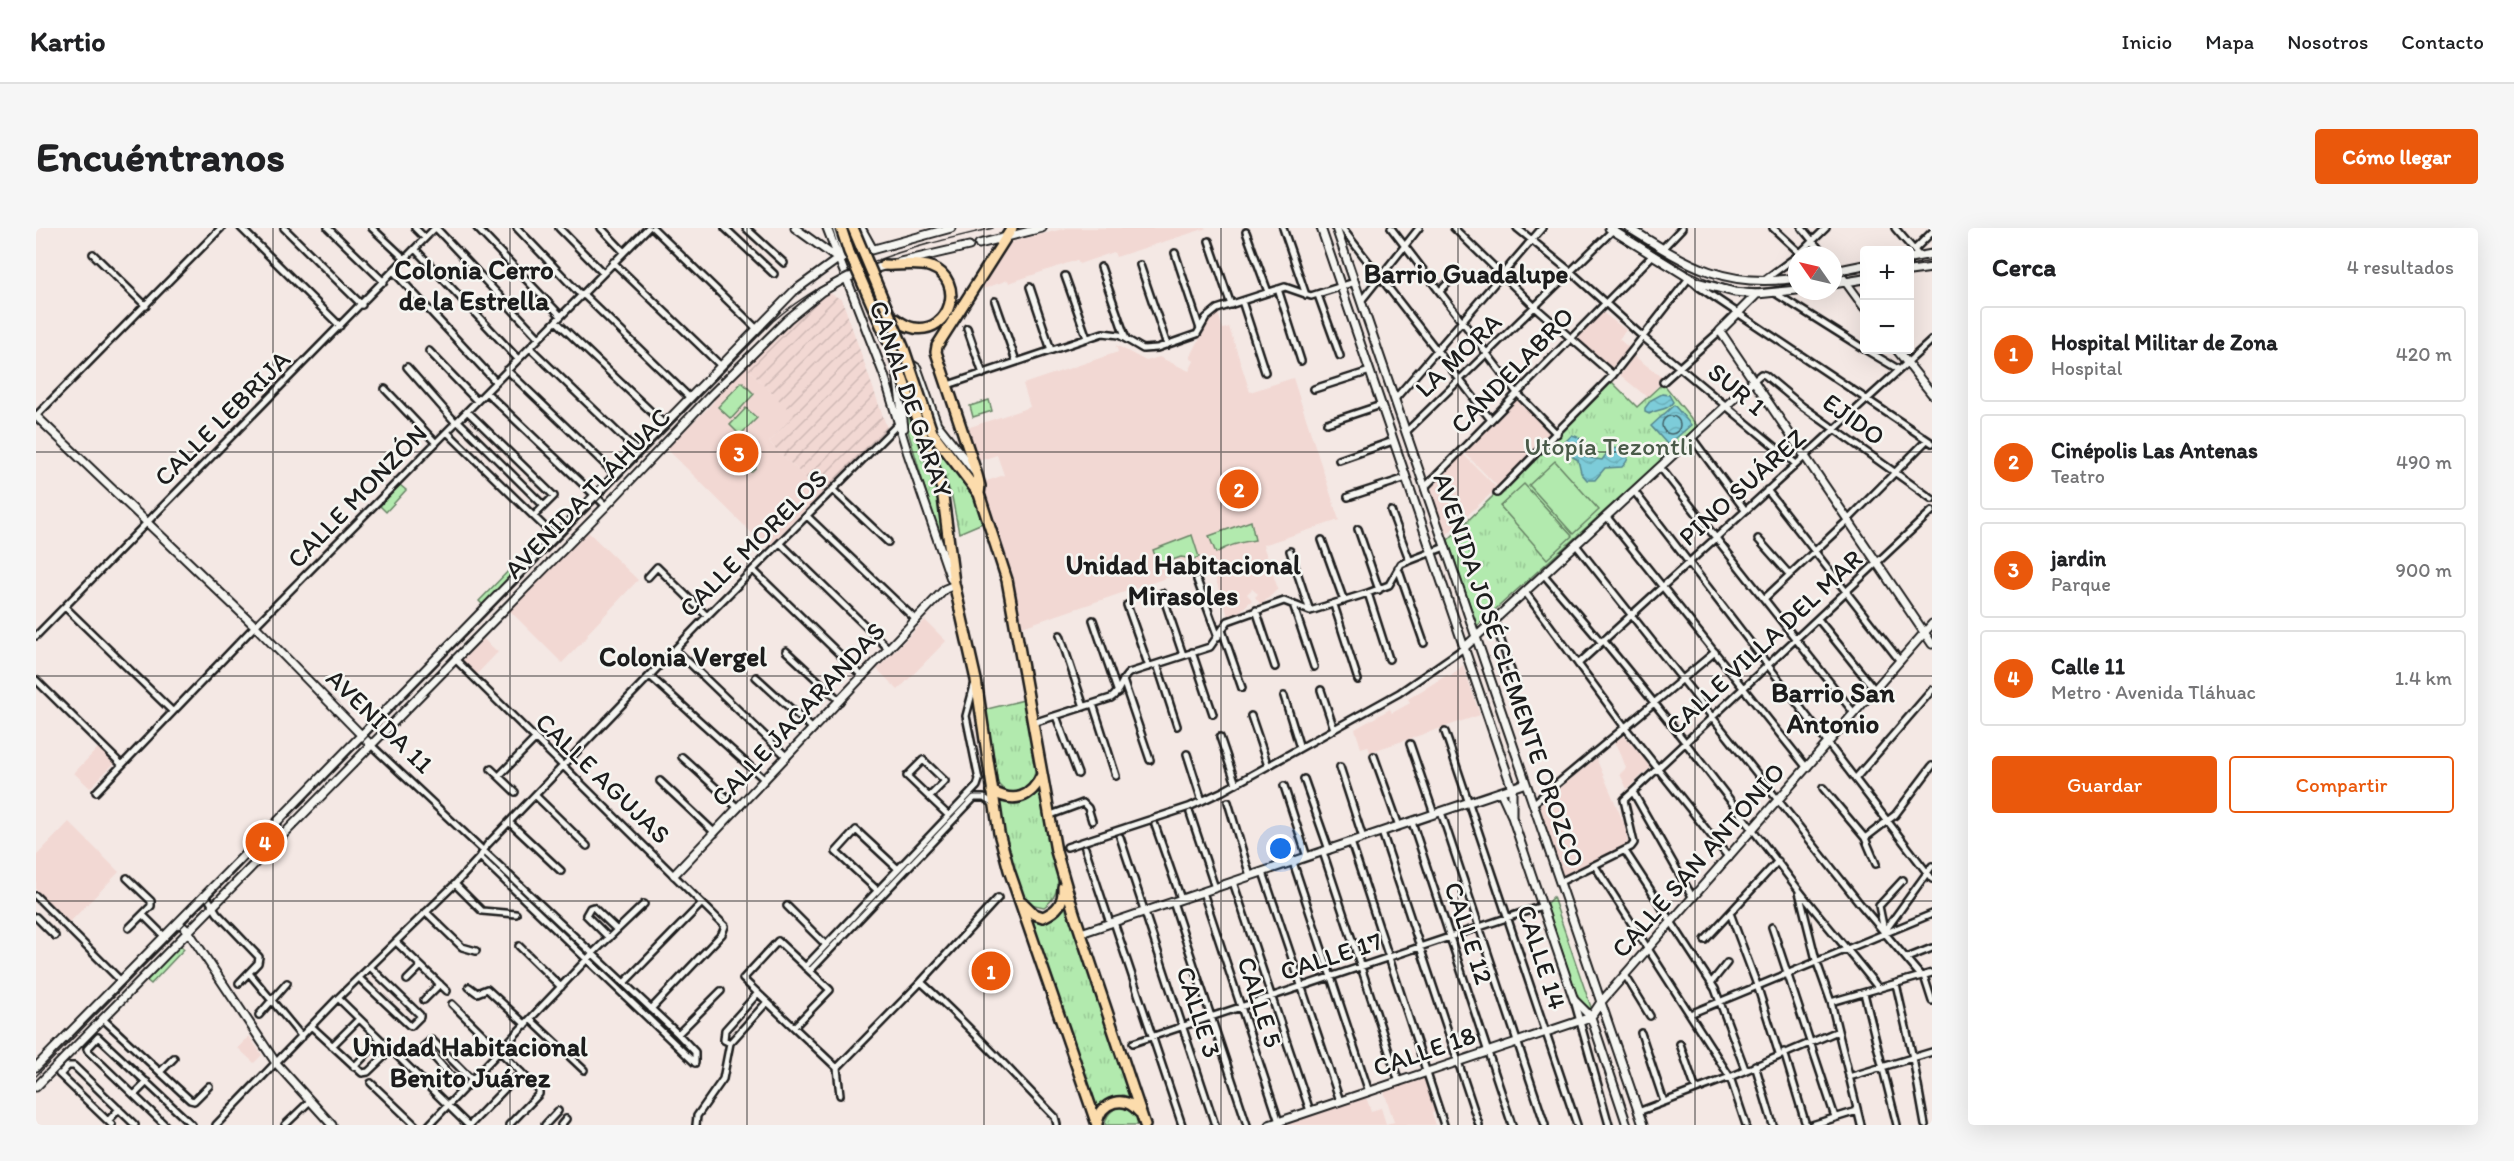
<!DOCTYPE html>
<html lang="es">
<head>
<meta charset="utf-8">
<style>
	:root { --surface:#fff; --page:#f6f6f6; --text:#202124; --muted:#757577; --line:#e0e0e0; --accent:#ea580c }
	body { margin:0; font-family:Itim,sans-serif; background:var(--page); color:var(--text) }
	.controls { position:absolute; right:18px; top:18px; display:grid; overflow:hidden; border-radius:6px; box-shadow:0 6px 24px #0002 }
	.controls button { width:54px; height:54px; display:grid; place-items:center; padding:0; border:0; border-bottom:2px solid var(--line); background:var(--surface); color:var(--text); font:30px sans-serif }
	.compass { position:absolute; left:1752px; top:18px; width:54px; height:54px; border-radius:50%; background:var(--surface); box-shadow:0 6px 24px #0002; rotate:304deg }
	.you { position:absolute; left:1245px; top:621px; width:21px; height:21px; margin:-15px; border:4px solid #fff; border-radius:50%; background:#1a73e8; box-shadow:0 0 0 9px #1a73e833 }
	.badge { display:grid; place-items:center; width:39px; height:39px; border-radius:50%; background:var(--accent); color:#fff; font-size:20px; font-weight:700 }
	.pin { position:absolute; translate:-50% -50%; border:3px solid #fff; box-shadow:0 2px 6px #0006 }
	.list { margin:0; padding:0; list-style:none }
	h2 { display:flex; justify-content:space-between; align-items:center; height:78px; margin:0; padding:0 24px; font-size:26px }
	h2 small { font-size:20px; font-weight:400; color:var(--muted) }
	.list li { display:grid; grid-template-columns:39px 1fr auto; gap:18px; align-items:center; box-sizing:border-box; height:96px; margin:0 12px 12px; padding:0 12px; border:2px solid var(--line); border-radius:6px }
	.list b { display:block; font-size:22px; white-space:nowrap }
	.list p { margin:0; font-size:20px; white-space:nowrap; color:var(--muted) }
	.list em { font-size:20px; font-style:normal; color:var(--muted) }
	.actions { display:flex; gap:12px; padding:18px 24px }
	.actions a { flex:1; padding:14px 0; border:2px solid var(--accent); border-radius:6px; text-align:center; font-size:21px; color:var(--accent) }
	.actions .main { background:var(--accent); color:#fff }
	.map { position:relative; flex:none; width:1896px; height:897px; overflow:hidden; border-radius:6px }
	header { display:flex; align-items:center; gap:36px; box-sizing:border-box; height:84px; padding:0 30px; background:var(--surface); border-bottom:2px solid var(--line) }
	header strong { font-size:28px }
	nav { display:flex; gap:33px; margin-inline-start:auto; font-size:21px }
	.intro { display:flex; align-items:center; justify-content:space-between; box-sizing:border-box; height:144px; padding:0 36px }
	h1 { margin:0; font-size:42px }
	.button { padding:15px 27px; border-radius:6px; background:var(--accent); color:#fff; font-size:21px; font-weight:700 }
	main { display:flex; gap:36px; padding:0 36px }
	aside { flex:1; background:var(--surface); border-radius:6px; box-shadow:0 6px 24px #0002 }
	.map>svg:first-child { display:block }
	.built { fill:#f2d8d3 }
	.industrial { fill:url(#industrial-furrows) }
	.grass { fill:url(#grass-tufts); stroke:#678365; stroke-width:1.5 }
	.garden { fill:#b2eaae; stroke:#678365; stroke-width:1.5 }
	.water { fill:url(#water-waves); stroke:#56868d; stroke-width:1.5 }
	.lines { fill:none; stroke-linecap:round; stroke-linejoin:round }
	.shore { stroke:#436268; stroke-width:1.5 }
	.secondary-tunnel { stroke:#d4c9c6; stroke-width:7; stroke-dasharray:7 3.5; stroke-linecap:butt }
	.street-casing { stroke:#1c1c1c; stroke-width:10 }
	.secondary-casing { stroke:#1c1c1c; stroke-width:11 }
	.highway-casing { stroke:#1c1c1c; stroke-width:14 }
	.street { stroke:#f6f6f2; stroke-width:5 }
	.secondary { stroke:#f6f6f2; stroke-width:7 }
	.highway { stroke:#fcdcac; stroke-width:9 }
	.rail { stroke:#1c1c1c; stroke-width:1.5 }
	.highway-bridge-casing { stroke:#1c1c1c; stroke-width:14; stroke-linecap:butt }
	.highway-bridge { stroke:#fcdcac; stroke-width:9 }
	.grid { fill:none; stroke:#1c1c1c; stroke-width:1.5; stroke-opacity:0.55 }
	.labels { text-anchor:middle; stroke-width:5; stroke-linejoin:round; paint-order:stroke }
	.street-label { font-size:26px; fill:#1c1c1c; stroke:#f6f6f2 }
	.park-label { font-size:26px; fill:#495a48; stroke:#f6f6f2 }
	.neighbourhood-label { font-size:27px; font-weight:bold; fill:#1c1c1c; stroke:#f6f6f2 }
</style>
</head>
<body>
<header>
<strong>Kartio</strong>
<nav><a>Inicio</a><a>Mapa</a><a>Nosotros</a><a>Contacto</a></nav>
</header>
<div class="intro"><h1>Encuéntranos</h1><a class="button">Cómo llegar</a></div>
<main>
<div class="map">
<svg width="1896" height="897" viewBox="0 0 1896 897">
	<defs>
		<pattern id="industrial-furrows" width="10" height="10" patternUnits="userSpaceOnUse" patternTransform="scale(1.5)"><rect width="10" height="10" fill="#f2d8d3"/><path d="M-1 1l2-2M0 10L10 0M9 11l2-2" fill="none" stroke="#cfb9b5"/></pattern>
		<pattern id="grass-tufts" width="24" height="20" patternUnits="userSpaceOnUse" patternTransform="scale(1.5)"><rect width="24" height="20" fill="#b2eaae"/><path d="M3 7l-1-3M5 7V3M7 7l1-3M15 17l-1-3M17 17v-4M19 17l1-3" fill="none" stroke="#98c895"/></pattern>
		<pattern id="water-waves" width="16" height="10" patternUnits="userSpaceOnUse" patternTransform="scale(1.5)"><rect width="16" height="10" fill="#7dccd9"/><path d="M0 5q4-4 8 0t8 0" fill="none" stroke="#6bafba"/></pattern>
	</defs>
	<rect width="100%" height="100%" fill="#f4e8e4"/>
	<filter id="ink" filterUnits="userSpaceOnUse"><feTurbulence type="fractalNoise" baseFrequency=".0167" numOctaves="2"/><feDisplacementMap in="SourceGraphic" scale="12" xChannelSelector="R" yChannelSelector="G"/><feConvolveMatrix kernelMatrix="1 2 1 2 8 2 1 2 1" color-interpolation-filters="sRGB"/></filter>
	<g filter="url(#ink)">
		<path class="built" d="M1031 0H1171L1080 29 1078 24 1043 36 1041 32 973 55 972 52 947 61 945 55 971 15Z
			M1566 84 1590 102 1583 111 1593 120 1576 141 1539 111Z
			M1182 85 1187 101 1193 99 1214 164 1257 150 1303 292 1227 317 1242 361 1225 377 1219 369 1222 366 1216 361 1211 366 1216 372 1201 386 1192 388 1174 335 986 399 982 374 978 372 972 343 945 255 968 247 961 227 939 234 928 201 994 179 987 156 1082 124 1080 117 1110 133 1123 129 1153 143 1158 133 1154 130 1175 88Z
			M1598 128 1626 149 1622 152 1625 155 1611 169 1584 147Z
			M709 138 759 187 733 214 786 266 731 320 630 220 672 180 678 173V170Z
			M1483 167 1520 206 1464 261 1427 223Z
			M1427 226 1461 260 1409 308 1393 260Z
			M548 300 602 352 551 406 552 408 526 435 471 380Z
			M889 392 910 413 862 462 841 441Z
			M444 408 462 424 439 448 422 431Z
			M1427 437 1444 487 1334 524 1332 518 1325 520 1319 501 1354 481 1356 485 1374 475 1372 471 1411 447 1414 449Z
			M1588 507 1615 539 1591 561 1584 546 1590 540 1583 521 1578 515Z
			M63 519 79 534 54 560 38 545Z
			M1560 530 1589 598 1592 616 1527 648 1502 579Z
			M33 594 83 644 31 697 0 666V628Z
			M213 808 226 827 218 835 202 820Z
			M1388 850 1399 884 1396 885 1400 897H1247L1330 869 1335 883 1345 880 1350 896 1358 894 1348 863Z"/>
		<path class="industrial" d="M790 63 805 71 808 77 851 200 786 266 733 214 758 187 709 138 732 115 738 114 740 111 738 108 760 86Z"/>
		<path class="grass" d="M865 153 903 263 909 321 903 309 872 203Z
			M1575 153 1601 179 1627 155 1662 199 1441 398 1412 312Z
			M892 207 940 268 951 293 923 305 916 269Z
			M702 209 715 222 709 229 720 239 715 244 691 222Z
			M364 257 370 262 350 284 344 278Z
			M479 336 483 340 447 377 443 373Z
			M992 471C997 499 1014 552 981 568L968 562 959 553 947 482Z
			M1007 548 1023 648C1021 661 1020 671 1008 679 1004 678 997 677 994 675 977 665 964 589 961 567L963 571 979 576C993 570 1002 564 1007 548Z
			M1030 671 1100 872 1087 867C1074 871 1065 874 1062 888L992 687 1008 691Z
			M143 716 148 721 115 756 109 751Z
			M1085 877 1104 888 1107 897H1069C1070 886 1076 882 1085 877Z"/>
		<path class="garden" d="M706 154 718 166 695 191 682 179Z
			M953 172 956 183 937 189 934 178Z
			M710 180 721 190 704 207 694 197Z
			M1519 233 1563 282 1537 306 1493 257Z
			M1488 256 1536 308 1511 331 1464 278Z
			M1215 293 1219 312C1205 314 1192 317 1180 325L1173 308Z
			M1156 307 1163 329 1157 331 1145 329 1122 337 1117 322Z
			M1517 669 1556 782 1542 771 1510 676Z"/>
		<path class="water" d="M1626 166 1633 167 1637 174C1631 183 1621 181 1613 186L1609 184V180L1615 172Z
			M1638 177 1655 197 1632 217 1615 198Z
			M1536 207C1551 211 1547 218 1549 229L1566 232 1574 221 1588 219C1594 228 1593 232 1586 239L1569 240 1559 252H1551L1545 245 1542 232 1529 224V214Z"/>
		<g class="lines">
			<path class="shore" d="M1626 197a9 9 0 1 1 18 0a9 9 0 1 1-18 0Z"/>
			<path class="secondary-tunnel" d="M224 611 234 601"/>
			<g class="street-casing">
				<path id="street" d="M205 0 304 98
					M248 0 326 77
					M292 0 348 54
					M336 0 370 32
					M379 0 389 10
					M400 0 503 110
					M441 0 525 88
					M481 0 542 64 550 69 653 169
					M523 0 567 45
					M565 0 588 24
					M617 0 720 100
					M689 0 738 46
					M710 0 748 35
					M1247 0 1270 67
					M1306 0 1455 192
					M1355 0 1481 165 1521 206
					M1418 0 1499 79 1577 147
					M1481 0 1535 44 1608 110 1760 236
					M1737 0 1764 25
					M1766 0 1788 27
					M1859 0 1883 28
					M1210 4 1232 64
					M1173 13 1195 77
					M379 21 482 131
					M1626 21 1646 0
					M1879 21 1896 4
					M1139 25 1164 101
					M57 26 110 78
					M1762 27 1790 0
					M577 34 684 137
					M1104 37 1131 117
					M1065 39 1090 111
					M358 44 460 154
					M1029 48 1051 110
					M1727 53 1761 28
					M994 59 1015 122
					M1242 61 1265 133
					M1404 63 1422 45
					M1739 65 1828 121
					M1282 67 1304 128
					M959 73 980 133
					M1206 73 1229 144
					M1325 73 1383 0
					M520 93 627 195
					M931 100 947 146
					M494 120 601 223
					M1830 122 1862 141
					M393 123 441 173
					M371 139 420 195
					M471 142 579 246
					M1718 152 1725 146 1729 147 1766 178 1896 271
					M1627 154 1684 103
					M912 157 1067 105 1083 107 1107 121 1121 120 1161 106 1170 90 1181 81 1249 59 1275 68 1319 54
					M349 161 400 215
					M1278 161 1334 143
					M450 164 570 278
					M1359 171 1506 0
					M431 183 518 268 498 288
					M0 188 185 0
					M422 193 508 278
					M1291 195 1345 177
					M411 204 518 308
					M1370 204 1577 2
					M1656 210 1709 282
					M1303 232 1357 213
					M1624 239 1818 485
					M1389 259 1617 27
					M797 262 852 314
					M1731 262 1864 433
					M1598 263 1896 651
					M1461 265 1577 147 1653 50 1663 59 1896 215
					M1312 269 1370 250
					M1355 283 1373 331
					M771 288 880 392
					M1571 289 1771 540
					M1322 301 1343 362
					M1722 311 1753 346
					M1286 312 1308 373
					M744 315 853 421
					M1540 317 1825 677 1885 748
					M1254 323 1274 383
					M1362 340 1388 415
					M717 342 827 449
					M1508 347 1565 414
					M612 349 621 339 671 388
					M1161 352 1182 409
					M1489 364 1588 498 1693 630
					M1126 365 1147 427
					M1332 365 1353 431
					M1729 370 1813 291 1891 212
					M1257 376 1278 439
					M1091 377 1113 439
					M1298 377 1322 452
					M29 379 136 483
					M1220 382 1239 439
					M1782 391 1839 462
					M1057 392 1082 465
					M1458 392 1481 460
					M1186 402 1206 460
					M1024 407 1048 479
					M0 408 399 0
					M1567 412C1635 494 1698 577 1762 661 1788 695 1817 727 1843 761
					M640 422 751 529
					M750 423 804 473
					M1156 424 1177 486
					M419 431 689 698 686 706 615 781
					M1121 436 1141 498
					M1542 436 1896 112
					M615 449 729 552
					M720 449 777 501
					M0 452 86 537
					M1087 452 1114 532
					M1285 462 1298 501
					M1248 468 1264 520
					M1057 476 1080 548
					M1020 488 1042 546
					M1215 488 1232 538
					M997 495 1075 470C1085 464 1084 452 1093 445L1174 419 1192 393 1248 373 1274 383 1332 365 1353 357 1365 336 1409 319
					M1409 504 1541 897
					M1184 509 1200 556
					M1374 516 1398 586
					M335 517 642 806 659 824V835
					M1151 526 1166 573
					M1338 528 1363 598
					M646 529 702 580
					M1304 539 1327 610
					M455 541 479 564
					M463 548 499 511
					M1268 551 1293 622
					M1819 551 1896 462
					M624 553 679 605
					M1248 558 1271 629
					M1787 560 1829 610 1840 636
					M60 564 219 398 612 0
					M1597 564 1657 670
					M500 568 551 618
					M893 569 909 553 887 532 871 548 912 587
					M1192 574 1214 648
					M1497 576 1679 424
					M1405 584 1509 897
					M1154 585 1179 660
					M1012 588 1047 575 1052 580 1056 593
					M1376 594 1476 897
					M474 595 525 643
					M1119 597 1145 671
					M1346 604 1443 897
					M1084 609 1179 897
					M1829 610 1859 587 1896 538
					M1315 614 1408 897
					M1031 619 1153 579 1187 563 1363 465 1428 420
					M1049 620 1074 695
					M1589 623 1679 761 1709 841
					M1287 624 1363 854
					M444 629 659 835
					M1257 634 1333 864
					M1559 638 1694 849 1710 897
					M1227 644 1304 873
					M91 650 115 673V678L93 700
					M1197 654 1274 883
					M1524 654 1595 619 1598 615 1588 572 1896 283
					M419 656 446 683 480 686
					M841 662 800 624 820 602 862 641
					M1167 664 1244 897
					M1763 664 1780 732 1795 774 1825 897
					M170 667 181 685 223 729 222 735 203 755
					M0 668 85 753
					M1137 674 1211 897
					M751 678 790 717
					M390 684 426 719 440 723
					M1694 685 1721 757 1743 826
					M107 687 129 709
					M0 689 19 708
					M1078 694 1146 897
					M1736 699 1799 889
					M1848 702 1843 678 1867 652
					M1849 703 1896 638
					M573 710 550 687 554 680 557 679 581 702
					M1669 712 1742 633
					M360 714 411 763
					M483 718 525 759
					M1871 730 1896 720
					M769 739 941 558 943 552 930 488 938 458
					M774 743 938 570H948L958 576
					M213 745 266 809
					M1589 747 1614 788
					M1888 748 1896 773
					M323 750 373 797 375 798 384 789V787L334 739
					M371 752 385 738
					M885 754C932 796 975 844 1019 889L1021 897
					M588 755 666 675
					M1675 755 1691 735
					M1860 756 1877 830 1889 897
					M433 759 441 765 451 761 490 797
					M722 765 689 802 688 812 694 815 731 774
					M1828 765 1861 897
					M302 770 432 897
					M388 772 404 756
					M1538 772 1573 897
					M1795 774 1896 745
					M416 776 503 862V866L473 897
					M1654 786 1896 686
					M223 787 251 755
					M67 791 154 872 158 873 173 858
					M495 792 548 842
					M275 798 326 845 332 844 355 822
					M758 799 794 762 742 713 707 751 801 840 804 867
					M1605 805 1628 874
					M642 806 685 763
					M1097 815 1506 678
					M1644 816 1660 862
					M296 818 323 791
					M1748 824 1770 897
					M1719 837 1737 897
					M318 839 344 812
					M801 840 885 754 962 670
					M124 844 138 830
					M23 846 76 897
					M24 847 32 838H38L99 897
					M1813 849 1896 824
					M335 855 379 897
					M427 861 388 818 395 812 397 813 436 852
					M98 867 111 854
					M1602 884 1694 849 1802 803
					M72 893 83 881
					M129 897 52 823 51 821 62 809 156 897
					M180 897 302 770 419 656 444 629 451 617 671 388 863 195
					M249 897 274 873
					M393 897 556 726 608 676
					M434 897 485 844
					M509 897 522 883
					M525 897 530 891
					M660 897 661 888 687 851 694 815
					M1776 897 1821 883"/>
			</g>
			<g class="secondary-casing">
				<path id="secondary" d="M759 0 802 31
					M791 0 848 147 871 223 915 351
					M800 0 809 28 831 43
					M825 0 836 20
					M1285 0 1476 560V589L1538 772 1555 789 1591 897
					M1300 0 1607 897
					M1573 0 1660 54 1698 64 1721 66 1761 62
					M1593 0C1652 37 1689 61 1761 50
					M943 16 1006 0
					M1874 30 1896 26
					M864 34 933 18
					M1801 42 1828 79
					M1799 43 1828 37
					M1874 43 1896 40
					M1797 56 1828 51
					M1721 66 1684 103 1896 416
					M1861 122 1896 166
					M0 188 219 398 335 517
					M868 200 861 145 864 139 875 136 881 140 901 196 938 243
					M1428 420 1718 152
					M1465 564 1475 586
					M234 601 758 63 802 31 915 0
					M242 612 570 278 674 168 752 91 785 64 810 50 851 37
					M638 647 909 361 919 357
					M143 695 152 703 240 835 296 897
					M1045 705 1490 555
					M0 839 224 611
					M0 859 234 620
					M1233 897 1555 789 1565 774 1896 396"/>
			</g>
			<g class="highway-casing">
				<path id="highway" d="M848 37C862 38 882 34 895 39 930 52 915 106 878 100 869 99 861 92 854 87
					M896 204 943 266 971 352 1020 623 1038 685 1109 897
					M906 261 918 355 940 452 963 605 973 642 1061 897
					M943 266 944 258 941 247 900 124 901 118 976 0
					M956 563C978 576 995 570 1006 547
					M986 674 998 686 1007 689C1021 683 1028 675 1027 659
					M1061 895C1065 873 1089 866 1103 884"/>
			</g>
			<use href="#street" class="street"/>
			<use href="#secondary" class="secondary"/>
			<use href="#highway" class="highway"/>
			<path class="rail" d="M1583 0C1623 25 1665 58 1714 61 1730 61 1746 58 1761 55
				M1874 37 1896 33
				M1797 49 1828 44
				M0 848 737 93C805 35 873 20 957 0"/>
			<g class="highway-bridge-casing">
				<path id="highway-bridge" d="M805 0 813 24 858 127 906 261
					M817 0 868 121 896 204"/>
			</g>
			<use href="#highway-bridge" class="highway-bridge"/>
		</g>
	</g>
	<path class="grid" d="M237 0V897M474 0V897M711 0V897M948 0V897M1185 0V897M1422 0V897M1659 0V897M0 224H1896M0 448H1896M0 673H1896"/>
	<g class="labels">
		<g class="street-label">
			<text transform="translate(1422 127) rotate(-44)" y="9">LA MORA</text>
			<text transform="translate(1476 142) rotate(-46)" y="9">CANDELABRO</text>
			<text transform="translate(1701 161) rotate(40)" y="9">SUR 1</text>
			<text transform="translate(875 171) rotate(71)" y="9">CANAL DE GARAY</text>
			<text transform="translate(186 190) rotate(-45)" y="9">CALLE LEBRIJA</text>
			<text transform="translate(1818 191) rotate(36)" y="9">EJIDO</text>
			<text transform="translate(1706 259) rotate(-42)" y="9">PINO SUÁREZ</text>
			<text transform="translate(551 265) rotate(-46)" y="9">AVENIDA TLÁHUAC</text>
			<text transform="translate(321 268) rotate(-46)" y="9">CALLE MONZÓN</text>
			<text transform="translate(717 315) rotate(-45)" y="9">CALLE MORELOS</text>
			<text transform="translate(1728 414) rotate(-43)" y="9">CALLE VILLA DEL MAR</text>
			<text transform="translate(1473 442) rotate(71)" y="9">AVENIDA JOSÉ CLEMENTE OROZCO</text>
			<text transform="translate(762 486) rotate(-47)" y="9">CALLE JACARANDAS</text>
			<text transform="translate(344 493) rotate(44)" y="9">AVENIDA 11</text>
			<text transform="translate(567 550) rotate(44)" y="9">CALLE AGUJAS</text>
			<text transform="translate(1662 632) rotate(-49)" y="9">CALLE SAN ANTONIO</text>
			<text transform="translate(1433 705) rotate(72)" y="9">CALLE 12</text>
			<text transform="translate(1295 728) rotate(-18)" y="9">CALLE 17</text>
			<text transform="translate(1506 729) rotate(72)" y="9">CALLE 14</text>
			<text transform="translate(1224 774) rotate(72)" y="9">CALLE 5</text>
			<text transform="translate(1163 784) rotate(72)" y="9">CALLE 3</text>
			<text transform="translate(1388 823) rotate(-19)" y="9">CALLE 18</text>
		</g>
		<g class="park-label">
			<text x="1573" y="227">Utopía Tezontli</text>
		</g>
		<g class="neighbourhood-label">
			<text x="438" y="51">Colonia Cerro<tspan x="438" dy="31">de la Estrella</tspan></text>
			<text x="1430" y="55">Barrio Guadalupe</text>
			<text x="1147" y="346">Unidad Habitacional<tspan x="1147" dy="31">Mirasoles</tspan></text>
			<text x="647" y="438">Colonia Vergel</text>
			<text x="1797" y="474">Barrio San<tspan x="1797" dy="31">Antonio</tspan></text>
			<text x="434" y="828">Unidad Habitacional<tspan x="434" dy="31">Benito Juárez</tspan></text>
		</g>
	</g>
</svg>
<div class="controls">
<button>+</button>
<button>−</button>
</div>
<svg class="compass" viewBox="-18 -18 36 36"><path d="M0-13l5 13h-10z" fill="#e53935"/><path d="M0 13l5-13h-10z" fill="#757577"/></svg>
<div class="you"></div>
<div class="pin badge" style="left:955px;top:743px">1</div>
<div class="pin badge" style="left:1203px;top:261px">2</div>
<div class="pin badge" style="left:703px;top:225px">3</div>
<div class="pin badge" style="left:229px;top:614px">4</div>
</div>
<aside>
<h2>Cerca<small>4 resultados</small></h2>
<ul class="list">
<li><span class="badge">1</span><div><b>Hospital Militar de Zona</b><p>Hospital</p></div><em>420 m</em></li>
<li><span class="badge">2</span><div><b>Cinépolis Las Antenas</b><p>Teatro</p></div><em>490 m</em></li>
<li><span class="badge">3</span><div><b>jardin</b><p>Parque</p></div><em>900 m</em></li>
<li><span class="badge">4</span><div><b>Calle 11</b><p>Metro · Avenida Tláhuac</p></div><em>1.4 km</em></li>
</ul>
<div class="actions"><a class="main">Guardar</a><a>Compartir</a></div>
</aside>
</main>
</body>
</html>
